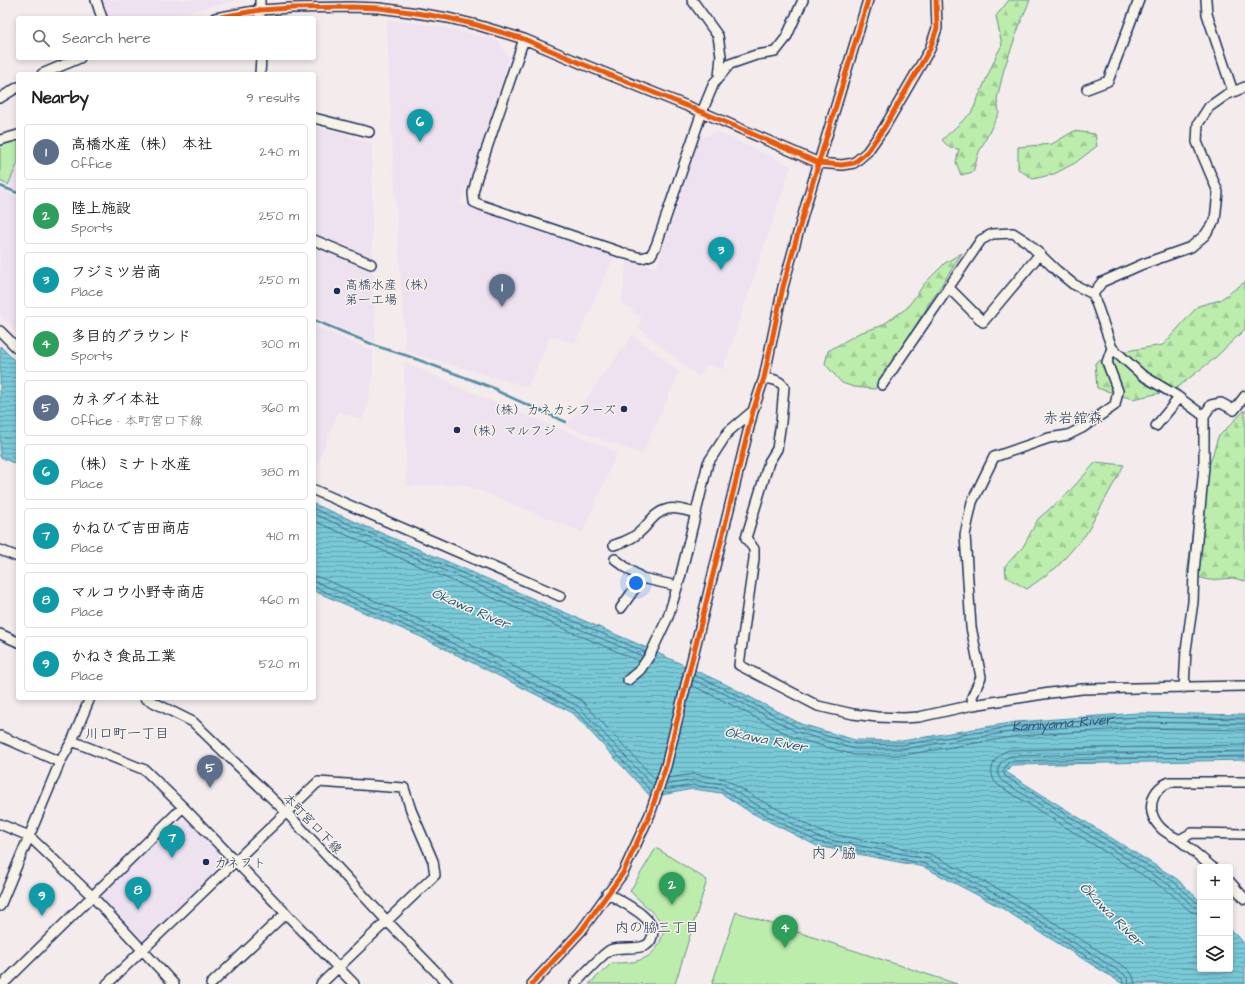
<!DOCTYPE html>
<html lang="en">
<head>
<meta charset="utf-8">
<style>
	:root { --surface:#fff; --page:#f6f6f6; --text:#222; --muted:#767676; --line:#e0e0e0; --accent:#1b2f5e }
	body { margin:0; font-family:"Architects Daughter","Klee One",sans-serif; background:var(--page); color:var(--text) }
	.controls { position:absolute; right:12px; bottom:12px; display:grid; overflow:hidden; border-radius:4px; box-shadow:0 2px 6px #0003 }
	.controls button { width:36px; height:36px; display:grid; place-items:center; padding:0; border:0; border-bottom:1px solid var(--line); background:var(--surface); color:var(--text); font:20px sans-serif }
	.you { position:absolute; left:636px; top:583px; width:14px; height:14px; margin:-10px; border:3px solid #fff; border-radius:50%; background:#1a73e8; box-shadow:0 0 0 6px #1a73e833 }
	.badge { display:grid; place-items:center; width:26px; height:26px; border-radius:50%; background:var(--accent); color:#fff; font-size:13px; font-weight:700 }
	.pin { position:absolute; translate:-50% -33px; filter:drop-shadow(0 1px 2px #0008) }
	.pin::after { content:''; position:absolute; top:21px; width:14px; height:12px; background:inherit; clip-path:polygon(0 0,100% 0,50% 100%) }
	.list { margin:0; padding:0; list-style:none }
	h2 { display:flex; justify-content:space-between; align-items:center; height:52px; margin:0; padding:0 16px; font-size:17px }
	h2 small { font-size:13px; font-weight:400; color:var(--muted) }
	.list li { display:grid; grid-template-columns:26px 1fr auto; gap:12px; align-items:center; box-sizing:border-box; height:56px; margin:0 8px 8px; padding:0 8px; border:1px solid var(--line); border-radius:4px }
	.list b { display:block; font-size:15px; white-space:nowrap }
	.list p { margin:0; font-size:13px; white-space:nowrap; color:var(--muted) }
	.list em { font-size:13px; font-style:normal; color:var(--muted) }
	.icon { flex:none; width:22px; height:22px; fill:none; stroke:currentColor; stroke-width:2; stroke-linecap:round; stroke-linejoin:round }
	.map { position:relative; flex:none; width:1245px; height:984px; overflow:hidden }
	.search { position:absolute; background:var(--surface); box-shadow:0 2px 6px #0003; left:16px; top:16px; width:300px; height:44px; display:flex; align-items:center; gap:10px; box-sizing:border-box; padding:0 14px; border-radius:4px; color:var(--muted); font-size:15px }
	.panel { position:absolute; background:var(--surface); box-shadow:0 2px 6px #0003; left:16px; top:72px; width:300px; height:628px; border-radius:4px }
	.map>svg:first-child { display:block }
	.built { fill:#eee1f0 }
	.forest { fill:url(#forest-firs); stroke:#6c8e85 }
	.park { fill:#bcedac; stroke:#6c8e85 }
	.water { fill:url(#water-rules); stroke:#548ba7 }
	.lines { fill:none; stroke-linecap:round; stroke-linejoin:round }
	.shore { stroke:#416d8e; stroke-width:1 }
	.stream { stroke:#548ba7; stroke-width:2.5 }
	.minor-casing { stroke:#1b2f5e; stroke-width:12 }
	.minor { stroke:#f7f3e8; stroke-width:9 }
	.cycleway-casing { stroke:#f7f3e8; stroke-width:8 }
	.cycleway { stroke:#e8590c; stroke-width:5 }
	.poi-dot { fill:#1b2f5e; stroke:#f7f3e8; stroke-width:1.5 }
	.labels { text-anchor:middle; stroke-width:3; stroke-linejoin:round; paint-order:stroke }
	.poi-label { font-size:13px; fill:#1b2f5e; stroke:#f7f3e8; text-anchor:start }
	.street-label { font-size:13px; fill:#1b2f5e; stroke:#f7f3e8 }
	.water-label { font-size:14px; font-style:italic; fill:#33567c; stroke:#f7f3e8 }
	.neighbourhood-label { font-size:14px; fill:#1b2f5e; stroke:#f7f3e8 }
	.quarter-label { font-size:15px; fill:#1b2f5e; stroke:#f7f3e8 }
</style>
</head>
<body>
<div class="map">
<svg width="1245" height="984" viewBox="0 0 1245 984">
	<defs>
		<pattern id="forest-firs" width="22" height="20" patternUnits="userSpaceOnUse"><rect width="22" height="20" fill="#bcedac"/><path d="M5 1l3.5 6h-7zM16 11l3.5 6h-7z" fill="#a1cc96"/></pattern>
		<pattern id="water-rules" width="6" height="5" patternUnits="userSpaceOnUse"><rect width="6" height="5" fill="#7ac9d7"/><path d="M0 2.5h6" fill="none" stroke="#63a4b2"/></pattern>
	</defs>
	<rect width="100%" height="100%" fill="#f3ebec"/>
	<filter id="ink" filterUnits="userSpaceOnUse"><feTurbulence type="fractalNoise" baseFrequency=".025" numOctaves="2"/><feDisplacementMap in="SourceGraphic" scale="8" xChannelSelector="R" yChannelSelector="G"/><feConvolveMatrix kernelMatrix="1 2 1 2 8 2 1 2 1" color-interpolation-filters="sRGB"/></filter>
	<g filter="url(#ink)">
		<path class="built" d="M102 0H239L160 18H108Z
			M387 20 417 23 451 29 498 41 509 58 482 143 460 204 614 256 575 343 550 336 528 387 406 351 392 144Z
			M314 126 372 143V260L314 237Z
			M718 132 791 166 723 369 707 365 699 377 639 328 641 317 622 302 627 258 657 268 699 139Z
			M18 165V189L8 185Z
			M0 189 18 198V333L0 314Z
			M314 247 372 272 376 343 314 316Z
			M314 326 373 351V376L363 420 338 411 314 474Z
			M633 335 679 372 642 454 566 426Z
			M404 362 486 399 617 452 583 532 463 484 407 486Z
			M180 819 188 820 225 857 224 864 144 941 137 939 102 902 103 892Z"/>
		<path class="forest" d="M1009 0H1030L1021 21 1004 69 997 99 999 113 979 152 973 172 961 175 956 162 959 149 950 148 942 140 972 112 997 54 1002 45 996 16Z
			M1074 131 1095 134 1097 146 1075 163 1054 174 1033 179 1018 169V147L1052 144Z
			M962 253 875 389 854 387 842 383 825 364 828 351 859 333 881 326 907 308 925 283 945 263Z
			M1245 282V329L1215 358 1174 390 1133 399 1097 388 1095 363 1120 352 1163 345 1198 306 1220 300Z
			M1245 410V581L1233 578 1209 580 1187 574 1196 509 1218 437Z
			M1096 462 1124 465 1086 534 1057 567 1027 589 1006 577 1005 566 1023 547 1038 519 1068 493Z"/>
		<path class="park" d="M18 139V163L8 185 0 181V146Z
			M656 848 707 880 675 984H589L612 963C621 963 632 963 640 960 656 955 665 938 663 923L630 891Z
			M736 912 957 984H712Z"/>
		<path class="water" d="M0 346 18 364V465L0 457Z
			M314 504 638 644 727 685 801 724 855 740 902 741 1016 722 1138 713 1245 715V760L1011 765 1006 772 1177 879 1200 901V969H1230V928L1238 936 1245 945V984H1123L1000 907 924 867 817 846 750 812 721 793 693 789 651 797 573 713 419 636 314 591Z"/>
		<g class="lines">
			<g class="shore">
				<path d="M314 509 645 652"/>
				<path d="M314 514 642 656"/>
				<path d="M314 521 639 661"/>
				<path d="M314 576 321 578 425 622 581 700 656 780"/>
				<path d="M314 582 319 583 422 628 578 706 653 786"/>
				<path d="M314 587 420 632 575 710 652 792"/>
				<path id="s1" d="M694 675 725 689 799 728 855 744 902 745 1017 726 1138 717 1245 719"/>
				<path d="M693 680 723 693 797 732 854 749H903L1017 731 1138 722 1245 724"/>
				<path d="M691 685 720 699 795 738 854 755H904L1018 736 1138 728 1245 730"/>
				<path d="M668 778 694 774 725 779 758 799 822 832 930 854 1008 894 1128 969 1133 976 1135 984"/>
				<path d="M665 785 694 780 723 784 755 804 820 838 928 859 1005 899 1125 975 1128 979 1129 984"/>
				<path d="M664 790 693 785 722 789 752 808 818 842 925 864 1002 903 1122 979 1124 984"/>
				<path d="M1200 903 1196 902 1174 882 1005 776 1003 771 1008 763 1011 761 1245 756"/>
				<path d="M1200 908 1193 906 1171 886 1002 781C993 772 1000 759 1011 756L1245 751"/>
				<path d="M1200 914 1190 911 1168 891 998 785C985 774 994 753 1010 750L1245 745"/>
			</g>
			<path class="stream" d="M0 186 18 193
				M314 320 379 347 408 356 496 389 499 392 566 422"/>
			<g class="minor-casing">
				<path id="minor" d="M96 0 102 18
					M260 0V18
					M692 0 718 36 721 56 719 77
					M1206 0 1207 14 1233 92
					M215 18 260 10 291 8 352 7 379 8 410 12 448 18 477 25 524 39 585 65 702 112 819 163 842 165 854 163 867 152 884 128 930 49 937 28 936 0
					M524 39 477 177 473 193 474 202 481 205 626 254 642 258 651 255 656 246 702 112 714 83 730 64 756 55 775 52 786 38 803 0
					M42 74 80 58
					M260 74 261 58
					M1087 89 1108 81 1139 0
					M0 98 18 87
					M314 118 369 132
					M0 140 18 135
					M314 240 371 264
					M948 287 983 322 1040 254
					M0 331 18 349
					M1112 348 1142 375 1177 396 1204 416 1211 405 1221 403 1234 410 1245 396
					M764 378C772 379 780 380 784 387L781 422 777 449 769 462 746 538 754 549V559L739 665 818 706 853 714 877 717 904 718
					M882 385 981 240 992 234 1013 233 1027 242 1056 270 1073 284 1093 294 1102 282 1143 264 1191 247 1205 235 1215 220 1218 192 1197 142 1198 124 1209 107 1226 95 1245 87
					M1156 426 1179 398
					M314 490 560 596
					M614 545C625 542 636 537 644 528 651 520 656 512 668 509 677 507 687 511 696 513
					M0 550 18 557
					M615 559 628 569 642 578 677 586
					M621 608 642 578
					M0 634 18 642
					M628 680 640 670 650 655 668 617 680 578 708 463 728 432 753 411
					M1184 688 1186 650 1193 602 1194 572 1204 467V416
					M145 698 193 722 286 812 387 921 448 984
					M973 705 972 697 981 677 971 627 965 535 972 502 994 457 1049 438 1068 435 1082 428 1115 405 1118 391 1107 362 1112 348 1093 294
					M903 718 919 717 973 705 1050 693 1082 689 1245 686
					M0 736 60 762
					M72 741 145 770 183 807 354 984
					M0 824 29 836 92 896 174 984
					M1179 840 1192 833 1245 834
					M1212 867C1201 858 1190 848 1178 839 1172 836 1164 832 1160 827 1145 811 1151 789 1170 782H1245
					M1230 882 1245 899
					M0 906 60 762 72 741 90 698
					M3 984 183 807
					M107 984 318 782 404 788 411 810 433 861 435 875 321 984
					M211 984 286 913
					M532 984 581 931 623 873 650 814 666 766 753 411 764 378 783 287 805 208 868 0
					M575 984C581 977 604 953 610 950 620 946 634 950 644 946 648 945 651 941 652 937 659 918 621 902 607 893"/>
			</g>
			<use href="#minor" class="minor"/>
			<g class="cycleway-casing">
				<path id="cycleway" d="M215 18 260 10 291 8 352 7 379 8 410 12 448 18 477 25 524 39 585 65 702 112 819 163 842 165 854 163 867 152 884 128 930 49 937 28 936 0
					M532 984 581 931 623 873 650 814 666 766 753 411 764 378 783 287 805 208 868 0"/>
			</g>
			<use href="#cycleway" class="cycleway"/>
		</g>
	</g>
	<g class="poi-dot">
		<circle cx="337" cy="291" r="4"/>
		<circle cx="624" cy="409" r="4"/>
		<circle cx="457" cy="430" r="4"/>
		<circle cx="206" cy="862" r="4"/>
	</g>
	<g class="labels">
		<g class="poi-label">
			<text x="345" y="289">高橋水産（株）<tspan x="345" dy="15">第一工場</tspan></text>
			<text x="616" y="414" text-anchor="end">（株）カネカシフーズ</text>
			<text x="465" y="435">（株）マルフジ</text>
			<text x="214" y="867">カネフト</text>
		</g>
		<g class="street-label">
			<text transform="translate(313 823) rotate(46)" y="5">本町宮口下線</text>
		</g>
		<g class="water-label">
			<text transform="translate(471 608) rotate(23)" y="5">Ōkawa River</text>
			<text dy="5" stroke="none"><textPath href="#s1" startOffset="385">Kamiyama River</textPath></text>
			<text transform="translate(766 739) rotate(11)" y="5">Ōkawa River</text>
			<text transform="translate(1112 914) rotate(45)" y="5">Ōkawa River</text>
		</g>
		<g class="neighbourhood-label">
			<text x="127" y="738">川口町一丁目</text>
			<text x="657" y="932">内の脇三丁目</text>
		</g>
		<g class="quarter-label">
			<text x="1073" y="423">赤岩舘森</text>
			<text x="834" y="858">内ノ脇</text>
		</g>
	</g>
</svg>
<div class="controls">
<button>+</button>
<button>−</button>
<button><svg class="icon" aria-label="layers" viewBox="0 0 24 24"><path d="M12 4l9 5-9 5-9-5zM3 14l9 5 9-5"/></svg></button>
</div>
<div class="you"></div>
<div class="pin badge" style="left:502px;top:307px;background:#5c6f8a">1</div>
<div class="pin badge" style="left:672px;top:905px;background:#2e9e5b">2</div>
<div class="pin badge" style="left:721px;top:270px;background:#0f9aa8">3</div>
<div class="pin badge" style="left:785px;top:948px;background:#2e9e5b">4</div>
<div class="pin badge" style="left:210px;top:788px;background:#5c6f8a">5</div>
<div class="pin badge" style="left:420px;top:142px;background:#0f9aa8">6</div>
<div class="pin badge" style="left:172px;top:858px;background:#0f9aa8">7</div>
<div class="pin badge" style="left:138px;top:910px;background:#0f9aa8">8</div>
<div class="pin badge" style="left:42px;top:916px;background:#0f9aa8">9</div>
<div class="search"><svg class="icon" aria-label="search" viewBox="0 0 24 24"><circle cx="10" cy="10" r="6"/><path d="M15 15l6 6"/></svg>Search here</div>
<section class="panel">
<h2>Nearby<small>9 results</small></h2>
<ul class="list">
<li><span class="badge" style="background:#5c6f8a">1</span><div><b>高橋水産（株） 本社</b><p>Office</p></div><em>240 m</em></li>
<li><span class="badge" style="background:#2e9e5b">2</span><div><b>陸上施設</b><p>Sports</p></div><em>250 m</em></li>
<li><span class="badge" style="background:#0f9aa8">3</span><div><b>フジミツ岩商</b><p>Place</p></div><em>250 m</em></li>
<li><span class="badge" style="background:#2e9e5b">4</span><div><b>多目的グラウンド</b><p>Sports</p></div><em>300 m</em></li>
<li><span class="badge" style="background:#5c6f8a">5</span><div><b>カネダイ本社</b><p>Office · 本町宮口下線</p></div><em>360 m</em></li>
<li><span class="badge" style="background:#0f9aa8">6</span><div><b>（株）ミナト水産</b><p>Place</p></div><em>380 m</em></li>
<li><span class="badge" style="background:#0f9aa8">7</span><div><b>かねひで吉田商店</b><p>Place</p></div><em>410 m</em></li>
<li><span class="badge" style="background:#0f9aa8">8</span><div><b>マルコウ小野寺商店</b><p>Place</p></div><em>460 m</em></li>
<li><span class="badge" style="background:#0f9aa8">9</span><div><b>かねき食品工業</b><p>Place</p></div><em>520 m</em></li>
</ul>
</section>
</div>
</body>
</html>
